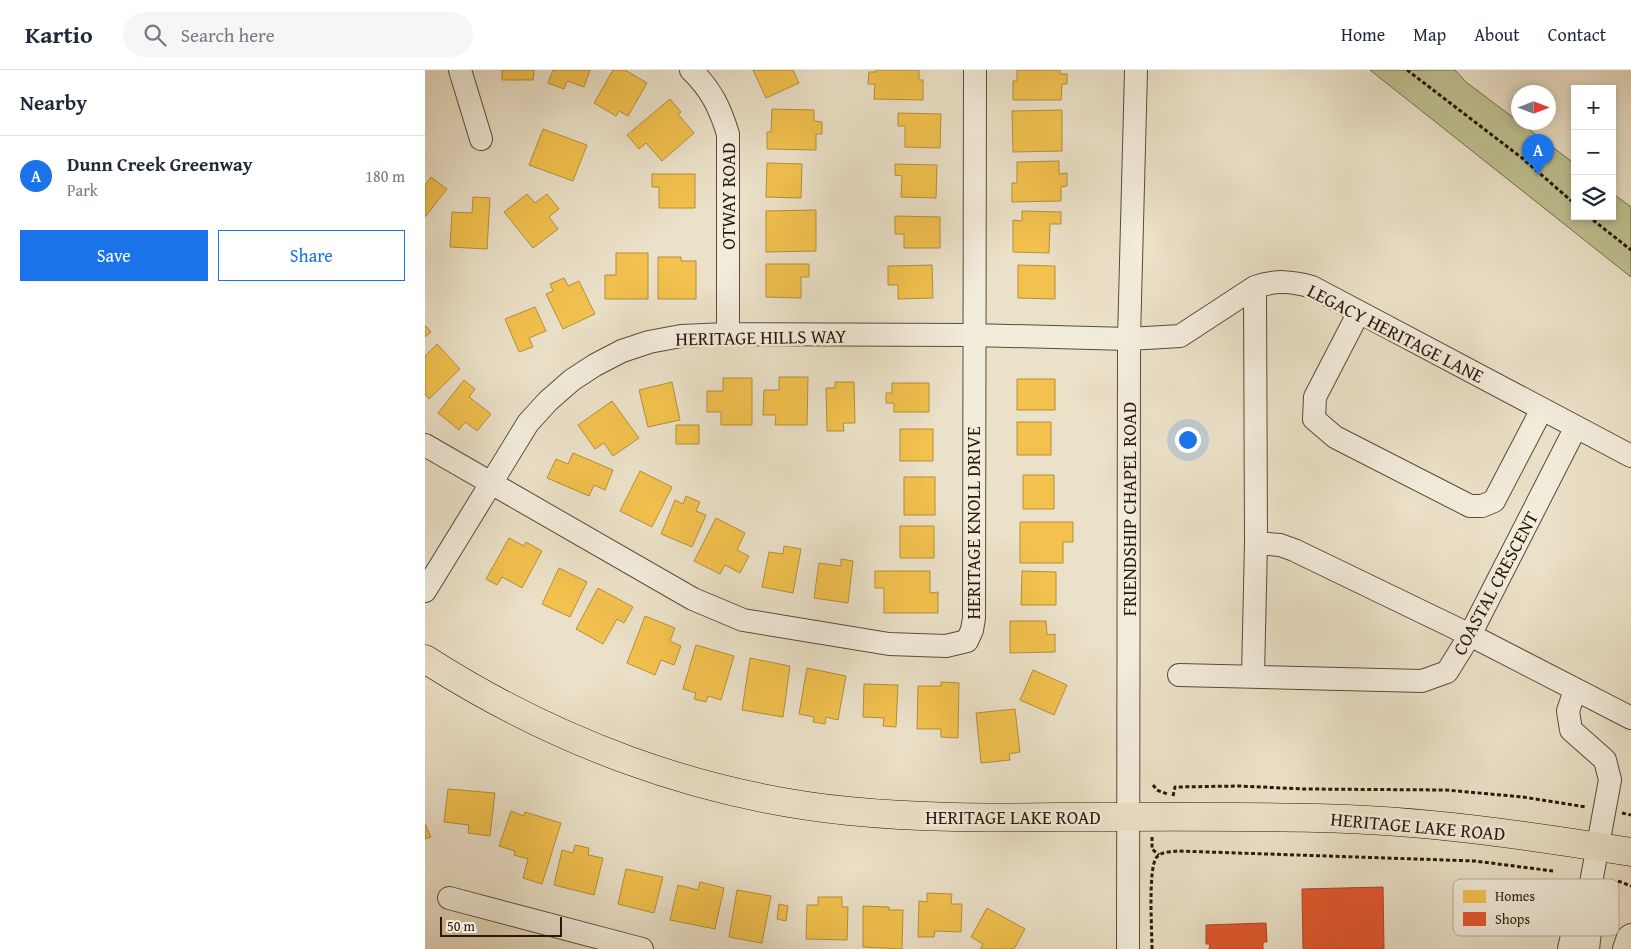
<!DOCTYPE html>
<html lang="en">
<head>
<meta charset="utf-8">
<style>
	:root { --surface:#fff; --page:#f6f6f7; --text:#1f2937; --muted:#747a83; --line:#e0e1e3; --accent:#1a73e8 }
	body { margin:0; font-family:"Gentium Book Plus",serif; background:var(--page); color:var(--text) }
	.controls { position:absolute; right:15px; top:15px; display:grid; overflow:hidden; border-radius:0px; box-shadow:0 2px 8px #0003 }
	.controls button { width:45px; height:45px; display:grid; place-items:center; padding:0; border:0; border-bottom:1px solid var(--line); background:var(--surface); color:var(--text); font:25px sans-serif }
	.compass { position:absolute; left:1086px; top:15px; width:45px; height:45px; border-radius:50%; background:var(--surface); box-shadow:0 2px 8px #0003; rotate:90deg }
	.scale { position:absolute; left:15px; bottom:12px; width:122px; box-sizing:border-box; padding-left:5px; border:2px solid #28190b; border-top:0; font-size:14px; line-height:18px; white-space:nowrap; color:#28190b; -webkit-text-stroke:4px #f2ecdb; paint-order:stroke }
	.you { position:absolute; left:762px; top:369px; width:18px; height:18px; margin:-12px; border:4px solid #fff; border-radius:50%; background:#1a73e8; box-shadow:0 0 0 8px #1a73e833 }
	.badge { display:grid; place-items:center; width:32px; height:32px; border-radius:50%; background:var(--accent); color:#fff; font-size:16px; font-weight:700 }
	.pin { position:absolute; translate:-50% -41px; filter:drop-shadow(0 1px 2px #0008) }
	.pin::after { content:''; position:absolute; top:26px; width:18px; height:15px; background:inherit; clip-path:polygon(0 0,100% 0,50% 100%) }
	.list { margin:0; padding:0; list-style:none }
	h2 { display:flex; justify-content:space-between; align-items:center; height:65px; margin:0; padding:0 20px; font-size:21px }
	h2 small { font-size:16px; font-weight:400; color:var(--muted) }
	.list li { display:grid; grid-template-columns:32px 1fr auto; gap:15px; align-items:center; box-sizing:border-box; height:80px; padding:0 20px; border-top:1px solid var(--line) }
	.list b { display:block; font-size:19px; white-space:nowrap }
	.list p { margin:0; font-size:16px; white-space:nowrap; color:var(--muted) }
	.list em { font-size:16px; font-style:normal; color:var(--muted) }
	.actions { display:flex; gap:10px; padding:15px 20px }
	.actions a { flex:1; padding:11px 0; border:1px solid var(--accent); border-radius:0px; text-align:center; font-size:18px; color:var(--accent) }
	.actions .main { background:var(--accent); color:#fff }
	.icon { flex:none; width:28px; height:28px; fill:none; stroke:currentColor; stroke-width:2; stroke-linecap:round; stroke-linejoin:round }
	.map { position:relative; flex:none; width:1206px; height:879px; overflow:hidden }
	header { display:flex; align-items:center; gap:30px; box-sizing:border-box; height:70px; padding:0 25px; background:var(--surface); border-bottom:1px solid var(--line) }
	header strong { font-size:24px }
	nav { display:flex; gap:28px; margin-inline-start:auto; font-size:18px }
	.search { width:350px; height:45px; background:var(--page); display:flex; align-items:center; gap:12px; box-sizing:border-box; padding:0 18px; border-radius:28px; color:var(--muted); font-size:19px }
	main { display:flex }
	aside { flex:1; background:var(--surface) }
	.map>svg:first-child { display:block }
	.green { fill:#bec191; stroke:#736d4e }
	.homes { fill:#f2c14e; stroke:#b58f3a }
	.shops { fill:#e4572e; stroke:#ac4424 }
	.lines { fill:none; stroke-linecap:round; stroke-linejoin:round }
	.minor-casing { stroke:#594b3a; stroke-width:24 }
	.major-casing { stroke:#28190b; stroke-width:29 }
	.path { stroke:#28190b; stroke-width:3; stroke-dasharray:4 2.5; stroke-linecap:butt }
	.minor { stroke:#f2ecdb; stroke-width:22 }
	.major { stroke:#ebe1c8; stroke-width:28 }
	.labels { text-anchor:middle; stroke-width:5; stroke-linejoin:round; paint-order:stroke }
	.street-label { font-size:19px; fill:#28190b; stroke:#f2ecdb }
	.key { fill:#f2ecdb; stroke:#b5ad9d; stroke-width:1 }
	.key-label { font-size:14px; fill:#28190b }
</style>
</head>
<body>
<header>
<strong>Kartio</strong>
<div class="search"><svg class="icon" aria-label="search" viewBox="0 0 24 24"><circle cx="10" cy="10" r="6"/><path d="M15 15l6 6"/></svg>Search here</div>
<nav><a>Home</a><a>Map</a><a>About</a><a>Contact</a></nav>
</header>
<main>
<aside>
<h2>Nearby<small></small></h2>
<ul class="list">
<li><span class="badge">A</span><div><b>Dunn Creek Greenway</b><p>Park</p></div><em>180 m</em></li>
</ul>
<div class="actions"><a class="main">Save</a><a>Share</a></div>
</aside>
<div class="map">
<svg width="1206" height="879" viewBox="0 0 1206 879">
	<rect width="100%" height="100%" fill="#ebe1c8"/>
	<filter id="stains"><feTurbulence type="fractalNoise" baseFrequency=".004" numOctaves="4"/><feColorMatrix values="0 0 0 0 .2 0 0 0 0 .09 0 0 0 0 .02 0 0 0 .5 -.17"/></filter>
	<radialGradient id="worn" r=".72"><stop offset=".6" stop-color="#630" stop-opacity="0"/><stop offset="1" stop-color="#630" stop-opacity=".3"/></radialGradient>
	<path class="green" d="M945 0H1030L1041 12 1150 94V146H1187V123L1206 137V207Z"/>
	<path class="homes" d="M77 0H109L108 10H77Z
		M128 0H165L159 17 142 11 139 19 123 13Z
		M188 0H200L222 13 203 46 194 41 191 46 169 33Z
		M328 0H368L374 13 341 28Z
		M451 0H494V10H498V30L449 29 450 14H443L444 2H451Z
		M592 0H635V4H642V14H637L636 30H588V11H592Z
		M245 29 256 42 253 44 269 63 237 91 221 73 214 79 202 65Z
		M347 39 389 40V51L397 52V64H391V80L342 79V62H346Z
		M637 40V81L588 82 587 41Z
		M473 43 516 44 515 78 480 77V56H473Z
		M118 59 162 75 148 111 104 95Z
		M634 91V104L642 103V116L636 117V131L587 132V113H592V92Z
		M342 93 377 94 376 128 341 127Z
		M470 94 512 95 511 128 476 127 477 106 470 105Z
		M227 104H270V138H234V117H227Z
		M6 107 22 119 0 147V115Z
		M102 124 110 133 122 124 134 139 124 147 133 159 108 178 79 142Z
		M48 127 65 128 62 179 25 177 27 142 47 143Z
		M391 140V181L341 182V141Z
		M597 141 636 142V154H625L624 183 588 182V150L597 151Z
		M470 146 515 147V178H479V164H470Z
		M191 183H223V229H180V205H191Z
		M233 187H256V191H271V229H233Z
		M341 194H384V207H376V228L341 227Z
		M507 195 508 228 473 229V215H463V196Z
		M593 195 630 196V229L593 228Z
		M139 208 143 216 154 211 170 244 138 259 121 224 128 221 125 214Z
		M110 237 121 261 104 268 108 277 94 282 80 249Z
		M0 255 6 262 0 267Z
		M12 274 35 299 4 329 0 324V286Z
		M354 307H383L382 355H350L351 345H338L339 320H354Z
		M298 308H327V355H296V342H282V321H298Z
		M592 309H630V340H592Z
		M39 310 50 319 44 327 66 344 52 361 40 352 34 360 13 343Z
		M247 312 255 350 223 357 214 320Z
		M410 312H429L430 353H418L419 361H402L401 318H410Z
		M467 313H504V342H469V333H461V323H467Z
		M187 331 214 368 188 386 179 373 170 379 153 355Z
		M592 352H626V385H592Z
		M251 355H274V374H251Z
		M475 359H508V391H475Z
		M148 383 188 400 180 420 169 415 164 426 122 408 131 389 143 394Z
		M215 401 247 417 227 457 195 441Z
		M598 405H629V439H598Z
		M479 407H510V445H479Z
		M261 426 275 432 271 441 281 445 267 477 236 464 250 430 258 434Z
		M291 448 320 463 312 480 324 486 315 503 300 495 295 504 269 491Z
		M595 452H648V472H638V493H595Z
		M475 456H509V488H475Z
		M84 468 99 476 101 472 117 481 97 518 77 507 72 515 61 509Z
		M359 476 376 479 368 523 337 517 344 482 358 484Z
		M416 489 428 491 423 533 389 528 394 493 416 496Z
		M134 498 162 512 145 547 117 534Z
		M450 501H505V523L513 522V543H459V518H450Z
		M597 501 631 502V535H596Z
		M173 518 208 537 199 553 192 549 178 574 151 559Z
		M220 546 250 558 245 571 256 576 249 595 236 590 230 605 202 593Z
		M585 551H621L622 565 630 564V582L585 583Z
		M271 575 309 586 296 630 283 626 281 632 269 629 271 623 258 619Z
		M325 588 365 596 358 647 317 640Z
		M382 598 421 606 413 650 401 647 400 654 388 652 389 647 374 644Z
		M608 600 642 615 629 645 595 630Z
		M516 612 534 613 533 668 516 667V659H492L493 616H516Z
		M439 614 473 615 471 657 458 656 459 648 438 647Z
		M590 639 595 682 584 684 585 690 556 693 551 643Z
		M23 719 70 723 65 766 43 763 44 755 19 752Z
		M86 741 99 746 100 742 136 753 117 814 98 808 103 789 89 785 90 781 74 776Z
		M0 754 6 767 0 769Z
		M150 775 164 778 163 785 178 788 169 825 129 815 137 780 148 783Z
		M201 799 238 807 229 843 193 834Z
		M275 812 299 818 290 859 245 850 253 815 273 820Z
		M312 820 346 826 337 873 304 867Z
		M502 823 527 824 526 834H537L536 862 510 861 509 867H493L494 831 502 832Z
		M393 827H417V837H423L422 870 381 869 382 835H393Z
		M354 834 363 836 361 851 352 849Z
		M438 836 464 837V840H478L477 879 438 877Z
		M562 838 600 859 589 879H555L558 874 546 867Z"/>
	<path class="shops" d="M958 817 959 879H878L877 819Z
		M841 853 842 872H838V879H784L785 874H781V855Z"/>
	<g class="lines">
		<g class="minor-casing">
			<path id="minor" d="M35 0 56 69
				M266 0C286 19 295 38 303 64V264
				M934 242 890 327 889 349 910 367 1045 436H1057L1069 431 1117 339
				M0 375 268 529 318 550 464 574 521 576 542 571 547 560 549 548 550 0
				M831 473 855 475 869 480 1045 565 1206 648
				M0 521 103 353 123 331 147 310 170 295 197 281 224 272 256 266 303 264 549 265 704 269 755 266 830 217C850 210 867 211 887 217L1206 386
				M754 605 997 611 1022 602 1045 565 1151 357
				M828 606 831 473 830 217
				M1150 620 1143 641 1146 660 1180 690 1185 710 1165 818 1168 836 1163 879
				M24 828 217 879
				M703 879 704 269 711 0
				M1144 879 1155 830 1165 818
				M1199 879 1203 867 1206 865"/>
		</g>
		<g class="major-casing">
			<path id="major" d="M0 589C128 671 272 726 424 741 494 748 564 748 635 747 720 747 805 746 891 748 996 750 1102 765 1206 782"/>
		</g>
		<path class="path" d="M982 0 1097 88 1150 134
			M1163 146 1206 180
			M728 715 732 720 742 724
			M748 726 750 717 814 716 879 719 1021 720 1098 727 1161 737
			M1197 743 1206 745
			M727 767V779L734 785
			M1193 811 1206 816
			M727 879C727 861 723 801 731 788 736 781 746 782 753 781L1050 791 1128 801"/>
		<use href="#minor" class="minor"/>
		<use href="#major" class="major"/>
	</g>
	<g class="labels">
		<g class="street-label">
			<text transform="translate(303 126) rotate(-90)" y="7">OTWAY ROAD</text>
			<text transform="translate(971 263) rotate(27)" y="7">LEGACY HERITAGE LANE</text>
			<text transform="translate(336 267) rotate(-1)" y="7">HERITAGE HILLS WAY</text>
			<text transform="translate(704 439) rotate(-90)" y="7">FRIENDSHIP CHAPEL ROAD</text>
			<text transform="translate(548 453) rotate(-90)" y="7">HERITAGE KNOLL DRIVE</text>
			<text transform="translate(1070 513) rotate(-62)" y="7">COASTAL CRESCENT</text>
			<text x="588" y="754">HERITAGE LAKE ROAD</text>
			<text transform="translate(993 756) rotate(5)" y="7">HERITAGE LAKE ROAD</text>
		</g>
	</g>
	<rect x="1028" y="809" width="166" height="57" rx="8" class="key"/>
	<rect x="1038" y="820" width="23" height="13" fill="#f2c14e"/>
	<rect x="1038" y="842" width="23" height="14" fill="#e4572e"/>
	<g class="key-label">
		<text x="1070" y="831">Homes</text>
		<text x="1070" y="854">Shops</text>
	</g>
	<rect width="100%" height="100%" filter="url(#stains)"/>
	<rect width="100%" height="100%" fill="url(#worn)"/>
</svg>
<div class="controls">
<button>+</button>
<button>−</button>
<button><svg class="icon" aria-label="layers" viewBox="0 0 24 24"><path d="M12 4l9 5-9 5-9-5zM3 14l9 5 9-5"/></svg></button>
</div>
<svg class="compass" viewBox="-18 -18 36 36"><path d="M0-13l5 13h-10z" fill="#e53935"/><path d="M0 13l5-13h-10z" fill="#747a83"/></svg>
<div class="scale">50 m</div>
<div class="you"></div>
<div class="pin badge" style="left:1113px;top:105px">A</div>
</div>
</main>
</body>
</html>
